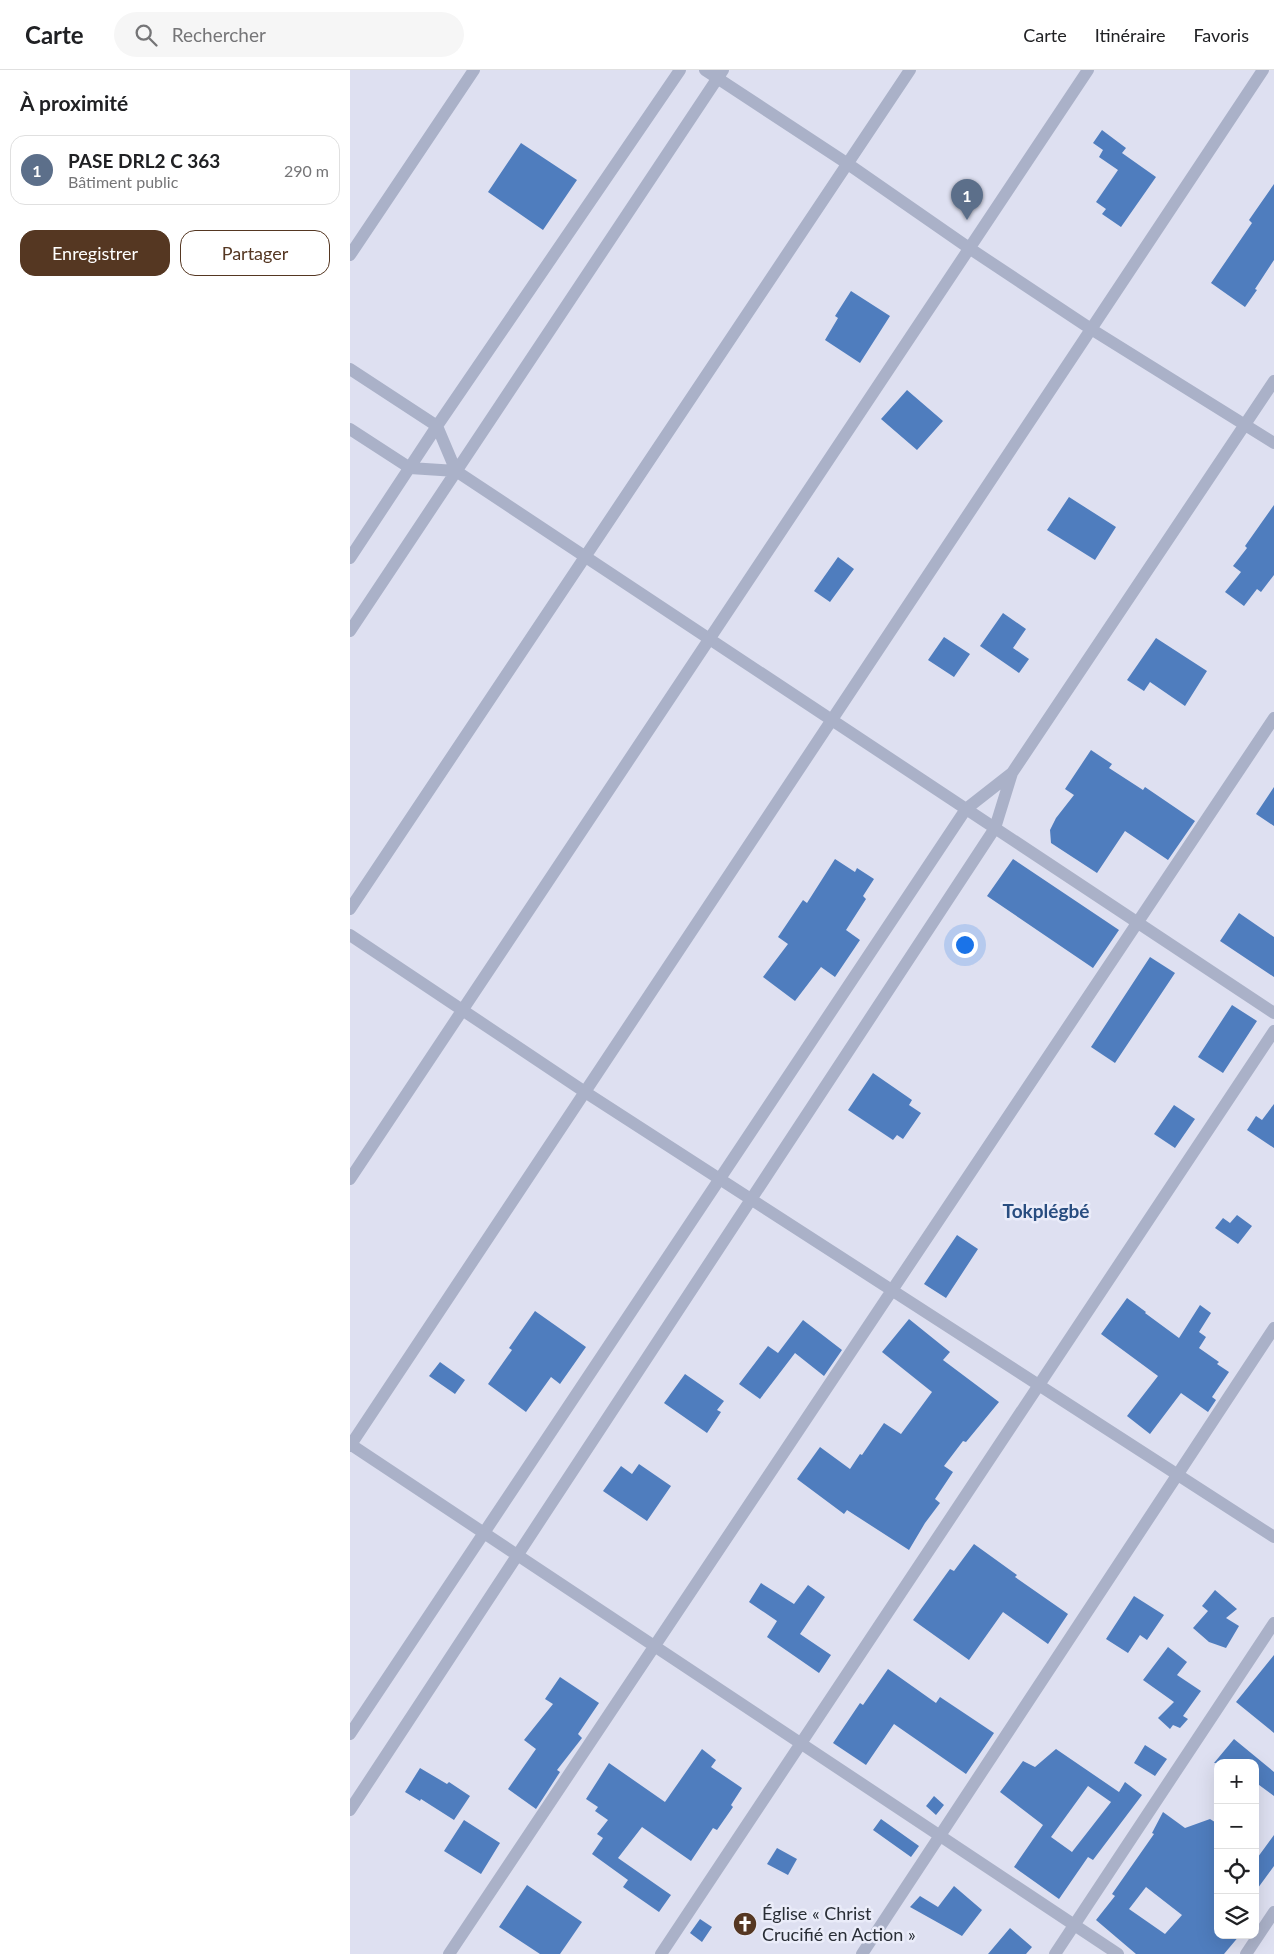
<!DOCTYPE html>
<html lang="fr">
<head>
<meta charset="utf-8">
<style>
	:root { --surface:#fff; --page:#f6f6f6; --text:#202124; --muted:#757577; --line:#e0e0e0; --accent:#553722 }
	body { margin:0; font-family:Lato,sans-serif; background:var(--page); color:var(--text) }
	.controls { position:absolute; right:15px; bottom:15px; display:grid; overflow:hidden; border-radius:10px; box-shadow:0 5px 20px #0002 }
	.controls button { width:45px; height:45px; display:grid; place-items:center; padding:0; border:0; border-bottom:1px solid var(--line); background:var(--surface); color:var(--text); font:25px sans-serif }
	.you { position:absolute; left:614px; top:874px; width:18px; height:18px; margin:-12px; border:4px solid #fff; border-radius:50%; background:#1a73e8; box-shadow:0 0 0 8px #1a73e833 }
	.badge { display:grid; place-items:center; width:32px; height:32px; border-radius:50%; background:var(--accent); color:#fff; font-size:16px; font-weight:700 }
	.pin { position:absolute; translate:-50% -41px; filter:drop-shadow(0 1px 2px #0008) }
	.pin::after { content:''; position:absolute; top:26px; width:18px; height:15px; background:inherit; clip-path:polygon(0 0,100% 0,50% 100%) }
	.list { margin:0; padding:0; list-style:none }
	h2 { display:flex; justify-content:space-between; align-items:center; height:65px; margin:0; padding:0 20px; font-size:21px }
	h2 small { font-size:16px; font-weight:400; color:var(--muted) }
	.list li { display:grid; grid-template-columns:32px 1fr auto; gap:15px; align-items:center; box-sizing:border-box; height:70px; margin:0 10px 10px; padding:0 10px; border:1px solid var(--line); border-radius:15px }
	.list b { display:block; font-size:19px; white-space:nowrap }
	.list p { margin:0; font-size:16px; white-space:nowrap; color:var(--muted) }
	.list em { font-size:16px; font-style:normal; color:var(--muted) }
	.actions { display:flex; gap:10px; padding:15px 20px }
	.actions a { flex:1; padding:11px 0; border:1px solid var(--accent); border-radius:15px; text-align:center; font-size:18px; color:var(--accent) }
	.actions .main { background:var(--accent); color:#fff }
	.icon { flex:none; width:28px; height:28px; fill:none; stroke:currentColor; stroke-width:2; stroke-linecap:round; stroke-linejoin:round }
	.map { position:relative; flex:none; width:924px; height:1884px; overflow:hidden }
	header { display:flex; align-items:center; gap:30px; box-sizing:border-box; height:70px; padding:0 25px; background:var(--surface); border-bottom:1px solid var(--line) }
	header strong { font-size:24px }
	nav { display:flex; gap:28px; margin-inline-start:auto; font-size:18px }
	.search { width:350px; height:45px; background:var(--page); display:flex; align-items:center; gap:12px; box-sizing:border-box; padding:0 18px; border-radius:28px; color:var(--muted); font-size:19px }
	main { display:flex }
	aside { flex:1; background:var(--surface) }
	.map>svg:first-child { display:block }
	.building { fill:#4f7dbe; fill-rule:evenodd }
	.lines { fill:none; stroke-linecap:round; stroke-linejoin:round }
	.street { stroke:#aab1c8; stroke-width:12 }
	.labels { text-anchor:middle; stroke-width:5; stroke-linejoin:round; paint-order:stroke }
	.poi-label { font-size:18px; fill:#292e36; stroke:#eaecf9; text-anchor:start }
	.neighbourhood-label { font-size:19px; font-weight:bold; fill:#284d80; stroke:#eaecf9 }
</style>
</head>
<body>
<header>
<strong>Carte</strong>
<div class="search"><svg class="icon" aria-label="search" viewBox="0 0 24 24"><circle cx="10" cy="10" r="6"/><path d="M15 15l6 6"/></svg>Rechercher</div>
<nav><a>Carte</a><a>Itinéraire</a><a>Favoris</a></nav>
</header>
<main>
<aside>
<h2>À proximité<small></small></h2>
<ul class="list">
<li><span class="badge" style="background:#5c6f8a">1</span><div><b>PASE DRL2 C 363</b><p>Bâtiment public</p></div><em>290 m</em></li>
</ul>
<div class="actions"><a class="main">Enregistrer</a><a>Partager</a></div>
</aside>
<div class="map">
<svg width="924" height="1884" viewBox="0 0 924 1884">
	<rect width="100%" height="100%" fill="#dee0f1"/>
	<path class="building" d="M752 60 776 78 772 83 806 107 771 157 752 144 756 139 746 132 768 100 749 87 753 80 743 73Z
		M171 73 227 110 193 160 138 122Z
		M924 114V190L905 219 907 220 895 237 861 213 902 153 899 150Z
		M501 221 540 246 510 293 475 270 488 248 485 246Z
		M557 320 593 351 567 380 531 349Z
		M719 427 766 457 745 490 697 460Z
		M924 435V505L911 522 907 519 894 536 875 522 891 502 883 496 897 478 895 476Z
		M488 487 504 499 480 532 464 521Z
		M653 543 676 559 663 578 679 589 669 603 630 576Z
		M594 567 620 584 604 607 578 590Z
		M806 568 857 601 835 636 800 612 794 621 777 610Z
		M741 680 762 694 759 698 793 720 795 717 845 751 818 790 775 761 747 803 701 773 700 760 706 748 724 725 715 719Z
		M924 717V756L906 744Z
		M485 789 505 802 507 798 524 809 513 826 516 829 496 860 510 870 485 907 471 897 445 931 413 907 438 874 428 867 453 830 457 833Z
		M663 789 769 860 743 898 637 826Z
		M889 843 924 867V907L870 871Z
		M800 887 825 903 765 993 741 977Z
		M882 935 907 951 873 1003 848 987Z
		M523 1003 562 1030 559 1035 571 1043 553 1069 547 1065 543 1070 498 1040Z
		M924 1034V1078L897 1060 906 1046 912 1050Z
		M824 1035 845 1049 825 1078 804 1064Z
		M887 1145 902 1156 888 1174 865 1158 873 1148 880 1153Z
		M607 1165 628 1179 596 1228 574 1214Z
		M777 1228 796 1242 795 1243 829 1268 850 1235 861 1243 849 1262 856 1267 849 1278 869 1292 867 1294 879 1302 862 1327 866 1330 858 1342 831 1323 800 1364 777 1346 808 1306 751 1264Z
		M185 1241 236 1277 210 1314 201 1307 176 1342 138 1314 162 1280 159 1278Z
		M559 1249 600 1282 593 1290 649 1332 616 1372 613 1371 594 1396 603 1402 585 1429 590 1433 575 1453 559 1480 497 1440 494 1444 447 1409 470 1377 500 1399 510 1384 512 1385 534 1353 551 1364 582 1322 532 1282Z
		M453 1250 492 1280 474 1306 445 1283 410 1329 389 1314 418 1276 428 1283Z
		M90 1292 115 1310 105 1324 79 1306Z
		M335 1304 374 1331 367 1340 371 1342 357 1363 314 1333Z
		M289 1394 321 1416 297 1451 253 1421 271 1396 282 1404Z
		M624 1474 667 1505 665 1507 718 1544 698 1574 653 1542 619 1590 563 1550 600 1499 604 1501Z
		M411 1513 444 1534 458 1515 475 1527 450 1564 481 1585 469 1603 417 1567 427 1551 399 1532Z
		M865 1520 887 1539 876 1548 889 1556 876 1578 859 1572 843 1558 858 1541 852 1536Z
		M784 1526 814 1545 797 1570 790 1565 778 1583 756 1569Z
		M818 1577 837 1592 827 1605 851 1621 833 1646 838 1649 830 1658 823 1655 820 1659 808 1648 824 1632 793 1610Z
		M924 1585V1663L886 1632Z
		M538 1599 586 1633 590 1627 644 1663 616 1704 544 1654 516 1695 483 1673 510 1633 513 1635Z
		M210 1607 249 1633 228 1664 232 1668 207 1700 210 1702 186 1739 158 1719 186 1679 174 1670 203 1634 195 1629Z
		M884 1669 924 1702V1726L905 1712V1693H864Z
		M795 1675 817 1689 805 1706 784 1693Z
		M352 1679 366 1690 361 1697 392 1718 381 1735 383 1737 367 1760 363 1758 341 1791 292 1757 268 1788 321 1825 309 1842 273 1817 278 1810 242 1784 253 1768 247 1764 258 1750 245 1741 248 1737 236 1729 259 1693 315 1732Z
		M706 1679 769 1722 775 1712 792 1725 743 1790 738 1787 709 1829 664 1797 693 1755 650 1722 673 1691 685 1697ZM738 1716 761 1732 722 1782 701 1767Z
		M70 1698 97 1714 99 1712 120 1726 104 1750 71 1729 70 1731 55 1722Z
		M584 1726 594 1735 586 1745 576 1736Z
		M813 1742 835 1758 860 1749 868 1754V1865H890L874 1884H786L746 1850 765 1826 762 1824 804 1764 802 1763ZM796 1817 832 1845 815 1864 779 1839Z
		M531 1749 569 1776 561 1787 523 1760Z
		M114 1750 150 1773 131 1804 94 1781Z
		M924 1765V1796L905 1822V1791Z
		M427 1778 447 1789 438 1805 417 1794Z
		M177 1815 232 1852 210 1884H190L149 1857Z
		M604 1816 632 1840 612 1866 560 1837 570 1826 588 1837Z
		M350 1849 362 1857 352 1872 340 1863Z
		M660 1858 682 1877 676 1884H638Z"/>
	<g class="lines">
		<path class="street" d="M355 0 498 94 619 178 741 259 924 373
			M0 185 124 0
			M0 299 87 356 106 401
			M0 359 60 398 106 401 924 943
			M0 488 87 356 330 0
			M0 561 373 0
			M0 839 560 0
			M0 865 235 1022 924 1467
			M0 1109 738 0
			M0 1374 768 1884
			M0 1376 913 0
			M0 1664 616 739 662 703
			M0 1740 645 758 662 703 924 311
			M99 1884 924 648
			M311 1884 924 961
			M512 1884 924 1258
			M705 1884 924 1553
			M896 1884 924 1842"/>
	</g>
	<defs>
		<g id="church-disc" transform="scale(1.25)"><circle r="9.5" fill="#553722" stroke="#eaecf9"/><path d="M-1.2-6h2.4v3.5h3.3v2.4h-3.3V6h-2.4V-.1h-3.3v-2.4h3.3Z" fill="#fff"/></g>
	</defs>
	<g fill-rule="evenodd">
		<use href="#church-disc" x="395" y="1854"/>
	</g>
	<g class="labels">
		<g class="poi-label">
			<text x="412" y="1850">Église « Christ<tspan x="412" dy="21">Crucifié en Action »</tspan></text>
		</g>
		<g class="neighbourhood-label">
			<text x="696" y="1148">Tokplégbé</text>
		</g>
	</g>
</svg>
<div class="controls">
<button>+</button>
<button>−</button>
<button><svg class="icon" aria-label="locate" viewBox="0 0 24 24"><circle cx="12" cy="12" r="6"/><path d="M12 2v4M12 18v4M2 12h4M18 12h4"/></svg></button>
<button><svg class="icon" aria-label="layers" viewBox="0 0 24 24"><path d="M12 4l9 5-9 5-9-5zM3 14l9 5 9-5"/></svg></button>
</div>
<div class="you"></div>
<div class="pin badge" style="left:617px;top:150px;background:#5c6f8a">1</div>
</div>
</main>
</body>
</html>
